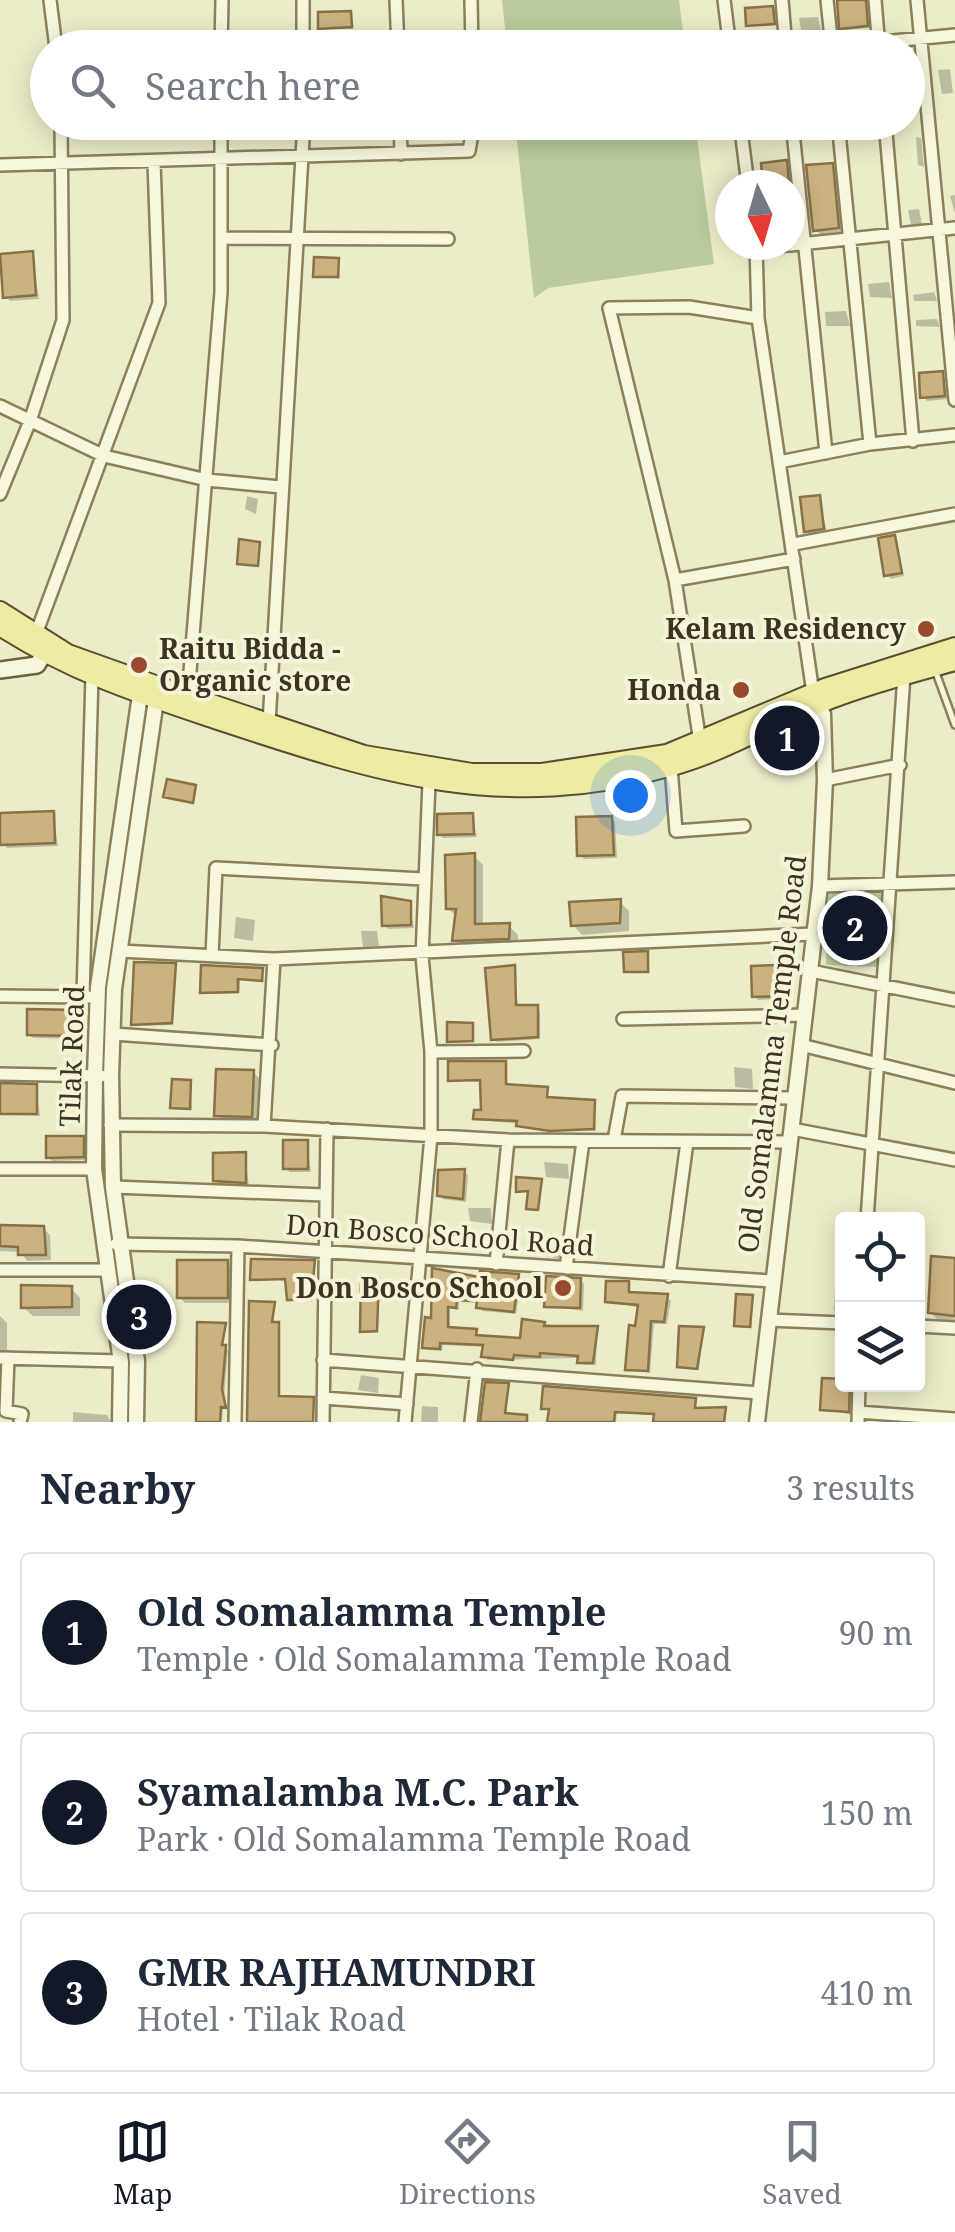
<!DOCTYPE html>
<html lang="en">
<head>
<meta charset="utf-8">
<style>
	:root { --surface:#fff; --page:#f6f6f7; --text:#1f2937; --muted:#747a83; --line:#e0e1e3; --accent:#111827 }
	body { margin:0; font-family:"Noto Serif",serif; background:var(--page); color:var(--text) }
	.controls { position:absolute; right:30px; bottom:30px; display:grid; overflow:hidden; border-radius:10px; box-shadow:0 5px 25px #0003 }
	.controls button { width:90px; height:90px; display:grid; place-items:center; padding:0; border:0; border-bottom:2px solid var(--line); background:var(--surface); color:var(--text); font:50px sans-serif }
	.compass { position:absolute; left:715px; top:170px; width:90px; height:90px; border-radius:50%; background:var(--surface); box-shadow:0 5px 25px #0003; rotate:175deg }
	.you { position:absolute; left:630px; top:795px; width:35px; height:35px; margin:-25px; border:8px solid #fff; border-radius:50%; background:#1a73e8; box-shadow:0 0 0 15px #1a73e833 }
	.badge { display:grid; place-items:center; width:65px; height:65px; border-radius:50%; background:var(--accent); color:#fff; font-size:32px; font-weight:700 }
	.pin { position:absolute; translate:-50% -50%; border:5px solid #fff; box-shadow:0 2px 10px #0006 }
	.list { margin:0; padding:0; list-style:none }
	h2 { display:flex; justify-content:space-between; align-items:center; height:130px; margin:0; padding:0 40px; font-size:42px }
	h2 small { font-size:32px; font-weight:400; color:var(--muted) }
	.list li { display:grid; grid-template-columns:65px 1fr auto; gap:30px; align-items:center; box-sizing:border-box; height:160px; margin:0 20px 20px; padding:0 20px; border:2px solid var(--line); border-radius:10px }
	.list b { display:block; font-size:38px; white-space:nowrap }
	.list p { margin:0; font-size:32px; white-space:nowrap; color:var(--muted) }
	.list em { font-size:32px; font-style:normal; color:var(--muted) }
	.icon { flex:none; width:55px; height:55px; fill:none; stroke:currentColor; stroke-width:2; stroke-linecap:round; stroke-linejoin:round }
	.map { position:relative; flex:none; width:955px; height:1422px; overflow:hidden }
	.search { position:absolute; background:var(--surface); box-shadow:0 5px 25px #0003; left:30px; right:30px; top:30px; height:110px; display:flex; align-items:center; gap:25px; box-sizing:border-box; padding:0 35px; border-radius:55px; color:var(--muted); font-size:38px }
	.sheet { height:670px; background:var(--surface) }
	nav { display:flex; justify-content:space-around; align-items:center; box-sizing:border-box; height:140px; border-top:2px solid var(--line); background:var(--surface); font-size:28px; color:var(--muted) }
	nav a { display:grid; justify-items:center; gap:5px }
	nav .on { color:var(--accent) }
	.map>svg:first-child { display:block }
	.park { fill:url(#park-tufts) }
	.garden { fill:#bacc9d }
	.shadow { fill:#0003 }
	.building { fill:#cab380; stroke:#887145; stroke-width:2.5 }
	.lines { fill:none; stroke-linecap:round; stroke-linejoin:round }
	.service-casing { stroke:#89815e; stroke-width:10 }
	.minor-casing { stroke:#89815e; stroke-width:16 }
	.tertiary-casing { stroke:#89815e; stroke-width:19 }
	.secondary-casing { stroke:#6b6241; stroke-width:20 }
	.primary-casing { stroke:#584e32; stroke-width:22 }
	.service { stroke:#f8f7dc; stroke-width:5 }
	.minor { stroke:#f8f7dc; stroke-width:11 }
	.tertiary { stroke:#f8f7dc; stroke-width:14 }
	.secondary { stroke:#f8f7dc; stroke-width:15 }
	.primary { stroke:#eeeba3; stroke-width:18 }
	.poi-dot { fill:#964b30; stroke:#f5f4d8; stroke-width:4 }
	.labels { text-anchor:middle; stroke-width:8; stroke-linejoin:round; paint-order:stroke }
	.poi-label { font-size:28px; font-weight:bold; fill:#3a3421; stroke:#f5f4d8; text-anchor:end }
	.street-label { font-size:28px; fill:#3a3421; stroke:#f5f4d8 }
</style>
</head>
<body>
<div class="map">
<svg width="955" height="1422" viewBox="0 0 955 1422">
	<defs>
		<pattern id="park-tufts" width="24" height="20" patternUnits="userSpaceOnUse" patternTransform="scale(2.5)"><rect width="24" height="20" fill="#bacc9d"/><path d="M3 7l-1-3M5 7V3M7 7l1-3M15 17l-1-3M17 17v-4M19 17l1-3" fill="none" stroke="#98a680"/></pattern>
	</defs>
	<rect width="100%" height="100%" fill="#edecc9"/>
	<path class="park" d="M829 889 884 892 881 967 826 965Z"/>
	<path class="garden" d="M502 0H679L685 47H507Z
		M515 123H695L714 264 548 288 534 298Z"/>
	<path class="shadow" d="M840 0H867L869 28 844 30Z
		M350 13 353 29 321 28Z
		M818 17 822 34 802 35 799 18Z
		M950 69 953 93 942 94 938 70Z
		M96 122H175V132L102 133Z
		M916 137 921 138 924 167 918 165Z
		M786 163 789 167 796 232 790 233V185H766Z
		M832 165 838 171 844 233 821 235 815 229Z
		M955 195V213L950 196Z
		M919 209 922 224 911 225 908 210Z
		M32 254 39 299 10 301 6 296Z
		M338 260 340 279 316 276Z
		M889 282 892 298 870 297 868 284Z
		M934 292 937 301H914L913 295Z
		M846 311 850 326H826L825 312Z
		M937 319 940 327 916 326V320Z
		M942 374 948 399 927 401 923 396Z
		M247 496 258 499 256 514 245 509Z
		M819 498 827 532 810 535 806 531Z
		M894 537 904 576 891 579 887 575Z
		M53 813 58 846 7 848 3 843Z
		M472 816 477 837 443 838 439 834Z
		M611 818 615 822 617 858 584 859 580 855Z
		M474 856 483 865V926H509L518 935V947L464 950 455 940 457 917 448 908Z
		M620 902 629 911V931L582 935 573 925Z
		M409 903 414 928 388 929 384 925Z
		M236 917 255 920 253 941 234 938Z
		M361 931H377L379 946 363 947Z
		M647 954 650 973 627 971Z
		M174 966 173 1025 136 1026 134 1024Z
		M203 968 262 970 264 982 240 980 239 993 205 994Z
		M514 968 518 1007 540 1011V1039L497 1042 494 1039Z
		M779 968 784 999 758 1000 754 996Z
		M78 1012 82 1039 33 1038 29 1034Z
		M472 1026 474 1042 450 1041Z
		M505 1063 508 1086 547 1089 549 1100 594 1102 596 1131 479 1120 476 1118 484 1113 482 1082 450 1080Z
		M734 1067 752 1069 753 1089 735 1087Z
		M253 1072 259 1078 257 1121H223L217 1115Z
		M190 1083 192 1110 175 1109 172 1107Z
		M0 1086 36 1087 40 1116 0 1114Z
		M83 1139 87 1160 52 1161 48 1157Z
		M307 1142 311 1172H290L286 1168Z
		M245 1155 249 1186 220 1185 216 1180Z
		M544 1162 568 1164 569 1179 546 1177Z
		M464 1172 468 1175 466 1202 443 1199 439 1195Z
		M541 1181 539 1211H531L530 1193 518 1191Z
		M468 1208H491L492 1224 470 1221Z
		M0 1226 43 1228 50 1235 51 1260 27 1261 21 1252 0 1251Z
		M541 1239 562 1243 559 1259 541 1255Z
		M955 1259V1322L938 1320 930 1312Z
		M227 1263 233 1269V1303H185L179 1297Z
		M314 1263 312 1301H292L288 1280 253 1279Z
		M434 1271 481 1280 521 1279 516 1314 482 1311 479 1303 459 1302V1310L450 1308V1330L476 1331 479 1338 522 1341 544 1324 597 1329 596 1365H583L580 1358 487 1360 485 1347 443 1345 442 1351 428 1350Z
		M836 1274H842V1318L834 1310Z
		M378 1280V1333H365L363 1331Z
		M580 1280 584 1284 583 1311 547 1306Z
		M628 1284 631 1295 671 1300 667 1324H654L650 1373 627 1369 640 1308 608 1301Z
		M71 1288 80 1298V1316H33L23 1307Z
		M752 1298V1328L739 1327 737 1325Z
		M274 1304V1324L280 1326V1398L313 1399 314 1422H250Z
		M0 1316 7 1323V1353H0Z
		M225 1326 223 1347 228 1350 222 1422H199Z
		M703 1329 699 1370 682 1368 680 1366Z
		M361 1375 379 1378 378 1393 358 1390Z
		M824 1380 854 1386 852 1415 822 1409Z
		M507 1386V1416L515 1422H483Z
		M695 1401 697 1410H725L726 1422H655L656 1415 617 1413 616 1422H550L551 1411 544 1408Z
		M422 1406 438 1407V1422H421Z
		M73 1412 107 1415 111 1422H73Z"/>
	<path class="building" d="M837 0H866L868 26 839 29Z
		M773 6 775 24 746 26 745 8Z
		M351 11 352 27 318 29V12Z
		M787 160 789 185H763L761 163Z
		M833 163 839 228 813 231 806 165Z
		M33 251 36 295 3 298 0 254Z
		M314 257 339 258 338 277H313Z
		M943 371 945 396 920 398 919 373Z
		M820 495 824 529 804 532 800 497Z
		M895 535 902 573 884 576 878 538Z
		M239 539 260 542 258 566 237 564Z
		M167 779 196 785 193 803 163 797Z
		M54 811 55 843 0 845V813Z
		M473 813 474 834 437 835V814Z
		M612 816 614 855 577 856 576 817Z
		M475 853V924L510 923 509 939 452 941 456 909H446L445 855Z
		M381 896 411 901V925L382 926Z
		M621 899 620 923 571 926 569 902Z
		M648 951V972H624L623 952Z
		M134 962 176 963 172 1023 131 1025Z
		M201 965 263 968 262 981 238 979V992L200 993Z
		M515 965 516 1005H538V1037L491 1040 485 968Z
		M780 965 781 996 752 997 751 966Z
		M27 1009 79 1010V1036L27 1035Z
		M447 1022 473 1023V1041L447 1042Z
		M448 1061H506V1084L548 1087 547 1097 595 1100 594 1129 550 1131 516 1126 517 1121 473 1119 474 1110H481L480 1080 448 1081Z
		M216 1069 254 1070 252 1117 214 1116Z
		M172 1079 191 1080 190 1109 170 1108Z
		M0 1083 37 1084V1114H0Z
		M46 1136H84V1157L46 1158Z
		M283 1140H308V1169H283Z
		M246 1152V1183L213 1181V1153Z
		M465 1169 463 1199 437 1196 438 1170Z
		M516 1177 542 1179 538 1210 526 1209 528 1191 516 1192Z
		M0 1225 44 1226 46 1255H18V1247L0 1246Z
		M931 1256 955 1258V1316L928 1313Z
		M251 1259 315 1260 311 1300H287L285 1279 250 1280Z
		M177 1260H228V1298H177Z
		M432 1268 479 1277 480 1271 519 1274 514 1312 476 1308 477 1301 457 1300 456 1308 448 1307V1327L477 1329 476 1335 520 1338 522 1319 545 1322 544 1326H598L593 1363H577L578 1356 540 1353V1357L514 1355 513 1360 481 1357 483 1345 440 1343V1349L422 1348 425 1317 431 1318Z
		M546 1276 581 1278 580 1308 544 1307Z
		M361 1278H379L377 1331 360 1332Z
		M606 1281H629V1292L668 1294 664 1322 651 1321 648 1371 625 1370 629 1325 635 1326 638 1305 605 1302Z
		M21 1285 72 1286V1307L21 1308Z
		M736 1294 753 1295 750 1327 734 1326Z
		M249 1301 275 1302 272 1322H279V1396L314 1397 313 1422H247Z
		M197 1322 226 1323 222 1345H226L222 1389 226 1408 221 1407 220 1422H196Z
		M679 1326 704 1327 697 1369 677 1367Z
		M822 1378 842 1379V1384H850L849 1412 820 1410Z
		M485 1382 509 1383 505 1413 527 1415V1422H480Z
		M543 1386 696 1398 695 1408 726 1407 724 1422H653L654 1414 615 1412 614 1422H547L549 1409H541Z"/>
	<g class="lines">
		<g class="service-casing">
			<path id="service" d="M935 670 955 725"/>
		</g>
		<g class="minor-casing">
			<path id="minor" d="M50 0 56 48
				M303 0V48
				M396 0 398 48
				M471 0 472 48
				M724 0 730 48
				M782 0 786 48
				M827 0 832 48
				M875 0 879 48
				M917 0 955 400
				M221 48 222 0
				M820 48 955 35
				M400 122 401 154
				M740 122 748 185
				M792 122 826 453
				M838 122 870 444
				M885 122 913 441
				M0 165 469 151 474 122
				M223 238 448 239
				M756 245 758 318 813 693
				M790 245 955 228
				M757 248 788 245
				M0 406 104 456 207 480 281 487
				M779 462 870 444 955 435
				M0 494 30 421 63 320 61 122
				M794 544 955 514
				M675 580 794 559
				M36 634 159 303 154 162
				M188 696 221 292V122
				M269 723 304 122
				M700 742 675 580 609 308 689 307 758 318
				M671 767 676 831 744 826
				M825 780 900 765
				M820 886 955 882
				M120 951 274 959 813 934
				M212 956 216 868 423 879
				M811 971 955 1000
				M0 996 89 997
				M83 996 92 676
				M623 1019 806 1015
				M113 1034 272 1045
				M801 1045 955 1083
				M431 1052 524 1051
				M0 1074 101 1076
				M110 1125 264 1126 508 1140 790 1142
				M264 1126 274 959
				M792 1129 955 1160
				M614 1140 622 1096 792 1098
				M0 1169H94
				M113 1187 324 1195
				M867 1220 904 675
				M116 1244 238 1246 771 1281
				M496 1264 508 1140
				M566 1268 583 1141
				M0 1270H108
				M669 1276 687 1142
				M769 1320 842 1323
				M918 1326 955 1328
				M0 1358 121 1361
				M8 1358 6 1411 22 1414 20 1422
				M323 1360 760 1393
				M323 1398 407 1404
				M858 1412 955 1419
				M235 1422 238 1246
				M323 1422 327 1129
				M405 1422 431 1136V1052L422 956 429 782
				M471 1422 477 1369
				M858 1422 859 1384"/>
		</g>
		<g class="tertiary-casing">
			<path id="tertiary" d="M120 1422 121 1362 94 1169 95 1076 98 987 141 688
				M136 1422 137 1361 113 1187 111 1076 114 989 157 693
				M757 1422 820 886 825 780 823 714 816 698"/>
		</g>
		<g class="secondary-casing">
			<path id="secondary" d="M0 670 37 665 51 643"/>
		</g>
		<g class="primary-casing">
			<path id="primary" d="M0 611 68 654 158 686 364 755 472 773H542L667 754 825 688 955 647
				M0 626C73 673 140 694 221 721 378 773 505 814 672 766 723 752 769 724 818 704 862 686 909 674 955 661"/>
		</g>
		<use href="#service" class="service"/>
		<use href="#minor" class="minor"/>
		<use href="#tertiary" class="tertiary"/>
		<use href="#secondary" class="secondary"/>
		<use href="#primary" class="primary"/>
	</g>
	<g class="poi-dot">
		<circle cx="926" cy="629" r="10"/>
		<circle cx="139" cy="665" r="10"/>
		<circle cx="741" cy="690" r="10"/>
		<circle cx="563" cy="1288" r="10"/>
	</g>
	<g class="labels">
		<g class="poi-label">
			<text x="906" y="639">Kelam Residency</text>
			<text x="159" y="659" text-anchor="start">Raitu Bidda -<tspan x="159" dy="32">Organic store</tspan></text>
			<text x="721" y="700">Honda</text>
			<text x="543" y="1298">Don Bosco School</text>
		</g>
		<g class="street-label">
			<text transform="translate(772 1054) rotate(-83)" y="10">Old Somalamma Temple Road</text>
			<text transform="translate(72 1056) rotate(-88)" y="10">Tilak Road</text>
			<text transform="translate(440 1235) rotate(4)" y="10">Don Bosco School Road</text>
		</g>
	</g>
</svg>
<div class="controls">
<button><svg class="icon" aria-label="locate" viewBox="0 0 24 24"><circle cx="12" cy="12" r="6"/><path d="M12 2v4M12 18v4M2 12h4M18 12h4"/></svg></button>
<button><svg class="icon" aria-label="layers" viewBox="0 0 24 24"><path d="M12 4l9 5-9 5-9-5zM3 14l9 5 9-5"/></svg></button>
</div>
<svg class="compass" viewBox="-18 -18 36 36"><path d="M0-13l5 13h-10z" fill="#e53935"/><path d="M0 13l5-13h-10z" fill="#747a83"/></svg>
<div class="you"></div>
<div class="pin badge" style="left:787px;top:738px">1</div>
<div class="pin badge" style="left:855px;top:928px">2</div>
<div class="pin badge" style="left:139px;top:1317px">3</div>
<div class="search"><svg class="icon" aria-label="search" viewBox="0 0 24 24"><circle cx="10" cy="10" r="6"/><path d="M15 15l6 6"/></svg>Search here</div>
</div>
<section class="sheet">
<h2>Nearby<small>3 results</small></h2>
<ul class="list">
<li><span class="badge">1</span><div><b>Old Somalamma Temple</b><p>Temple · Old Somalamma Temple Road</p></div><em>90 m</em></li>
<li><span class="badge">2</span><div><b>Syamalamba M.C. Park</b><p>Park · Old Somalamma Temple Road</p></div><em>150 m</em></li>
<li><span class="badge">3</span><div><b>GMR RAJHAMUNDRI</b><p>Hotel · Tilak Road</p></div><em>410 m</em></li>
</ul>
</section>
<nav>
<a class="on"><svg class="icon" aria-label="map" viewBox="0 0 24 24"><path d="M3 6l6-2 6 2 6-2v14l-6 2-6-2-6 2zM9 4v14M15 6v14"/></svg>Map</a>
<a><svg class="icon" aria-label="directions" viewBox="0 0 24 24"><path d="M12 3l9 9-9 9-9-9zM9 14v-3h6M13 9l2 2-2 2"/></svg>Directions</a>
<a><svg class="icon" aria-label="saved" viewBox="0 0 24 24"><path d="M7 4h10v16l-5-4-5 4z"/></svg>Saved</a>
</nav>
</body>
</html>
